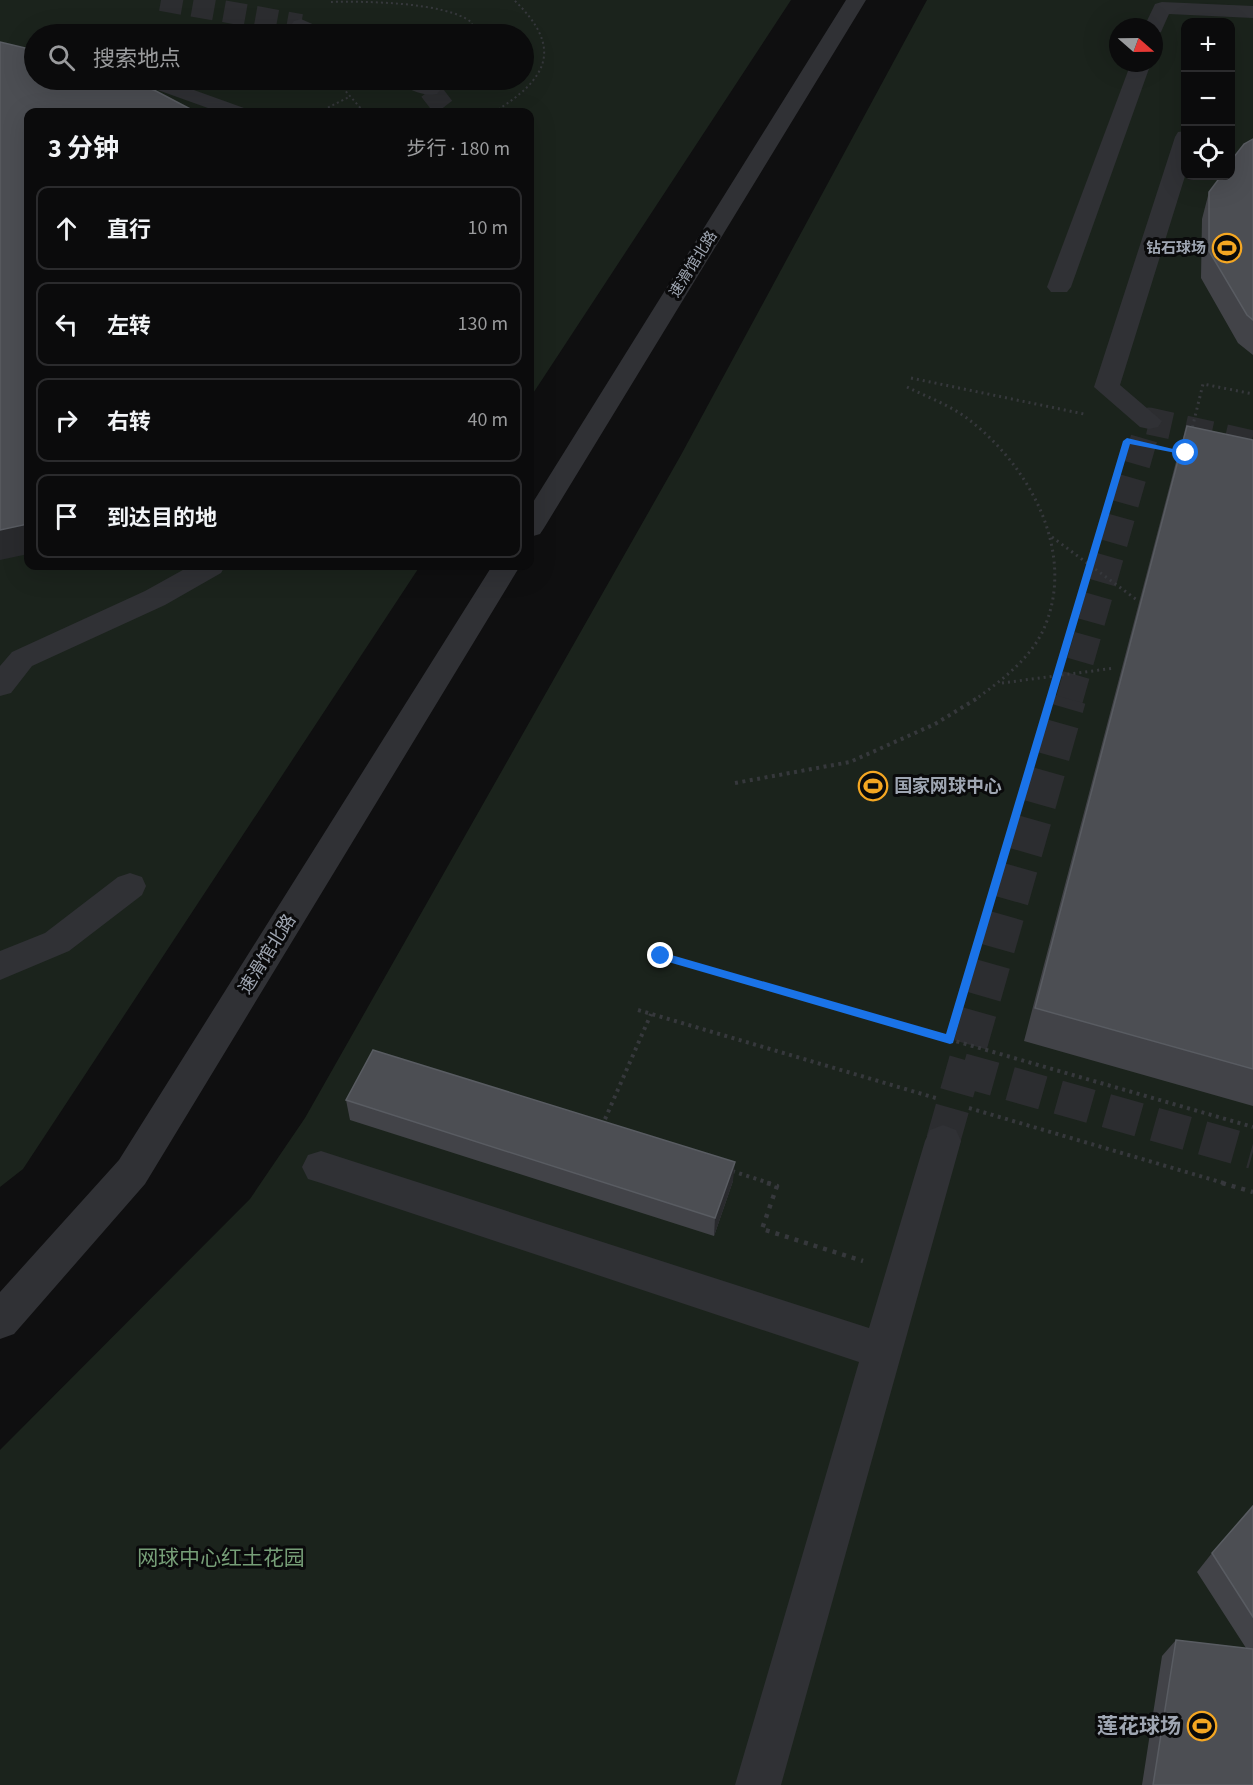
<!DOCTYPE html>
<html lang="zh">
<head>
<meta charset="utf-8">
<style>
	:root { --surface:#0b0b0c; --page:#19191a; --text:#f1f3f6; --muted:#9a9b9d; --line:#2b2b2d }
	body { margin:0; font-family:"Source Sans 3","Noto Sans SC",sans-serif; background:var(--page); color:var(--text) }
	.controls { position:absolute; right:18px; top:18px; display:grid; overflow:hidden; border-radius:12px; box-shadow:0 6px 24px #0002 }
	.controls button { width:54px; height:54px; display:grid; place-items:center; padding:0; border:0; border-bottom:2px solid var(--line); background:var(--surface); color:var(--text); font:30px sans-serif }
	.compass { position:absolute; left:1109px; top:18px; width:54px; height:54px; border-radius:50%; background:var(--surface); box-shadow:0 6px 24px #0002; rotate:110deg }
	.stop { position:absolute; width:18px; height:18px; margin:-14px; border:4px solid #1a73e8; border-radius:50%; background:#fff }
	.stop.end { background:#1a73e8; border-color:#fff; box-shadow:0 2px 6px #0008 }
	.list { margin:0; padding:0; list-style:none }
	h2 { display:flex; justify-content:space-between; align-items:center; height:78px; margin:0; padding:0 24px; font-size:26px }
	h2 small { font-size:20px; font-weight:400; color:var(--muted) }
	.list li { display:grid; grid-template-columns:39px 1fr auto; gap:18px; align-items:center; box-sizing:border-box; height:84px; margin:0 12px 12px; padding:0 12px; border:2px solid var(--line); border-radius:12px }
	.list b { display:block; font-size:22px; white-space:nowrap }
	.list em { font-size:20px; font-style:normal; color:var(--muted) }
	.icon { flex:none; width:33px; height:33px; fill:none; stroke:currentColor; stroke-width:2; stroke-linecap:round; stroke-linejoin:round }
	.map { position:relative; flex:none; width:1253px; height:1785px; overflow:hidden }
	.search { position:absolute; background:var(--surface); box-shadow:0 6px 24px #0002; left:24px; top:24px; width:510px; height:66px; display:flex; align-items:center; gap:15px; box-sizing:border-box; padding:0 21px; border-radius:33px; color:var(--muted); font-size:22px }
	.panel { position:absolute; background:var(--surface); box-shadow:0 6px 24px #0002; left:24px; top:108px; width:510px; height:462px; border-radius:12px }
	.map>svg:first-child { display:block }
	.green { fill:#1b231c; fill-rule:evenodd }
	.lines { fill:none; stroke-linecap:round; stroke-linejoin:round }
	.minor-tunnel-far2 { stroke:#2c2d30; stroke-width:22; stroke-dasharray:22 10; stroke-linecap:butt }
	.minor-tunnel-far1 { stroke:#2c2d30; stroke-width:27; stroke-dasharray:27 14; stroke-linecap:butt }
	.minor-tunnel { stroke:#2c2d30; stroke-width:34; stroke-dasharray:34 16; stroke-linecap:butt }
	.path-far3 { stroke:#36383c; stroke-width:2; stroke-dasharray:2 3; stroke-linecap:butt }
	.path-far2 { stroke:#36383c; stroke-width:3; stroke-dasharray:2 4; stroke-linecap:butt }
	.path-far1 { stroke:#36383c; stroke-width:4; stroke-dasharray:3 4.5; stroke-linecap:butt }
	.path { stroke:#36383c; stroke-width:4.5; stroke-dasharray:4 6; stroke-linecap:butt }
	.minor { fill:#303135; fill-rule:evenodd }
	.wall { fill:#424348 }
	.shaded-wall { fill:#292a2d }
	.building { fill:#4c4e53; stroke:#595c62; stroke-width:1.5 }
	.route { fill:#1a73e8 }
	.labels { text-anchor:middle; stroke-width:6; stroke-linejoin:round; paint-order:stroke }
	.far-poi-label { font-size:15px; font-weight:bold; fill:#9fa6b2; stroke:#0a0a0b; text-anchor:end }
	.far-street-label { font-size:15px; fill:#9fa6b2; stroke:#0a0a0b }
	.poi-label { font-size:18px; font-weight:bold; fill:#9fa6b2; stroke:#0a0a0b; text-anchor:start }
	.street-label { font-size:18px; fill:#9fa6b2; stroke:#0a0a0b }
	.near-park-label { font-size:21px; fill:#769e77; stroke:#0a0a0b }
	.near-poi-label { font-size:21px; font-weight:bold; fill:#9fa6b2; stroke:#0a0a0b; text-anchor:end }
</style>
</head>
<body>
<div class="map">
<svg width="1253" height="1785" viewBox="0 0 1253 1785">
	<rect width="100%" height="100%" fill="#0f0f10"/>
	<path class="green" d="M0 0H791L530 398V112H28V566H420L23 1169 0 1187ZM34 34H524V80H34Z
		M927 0H1253V1785H0V1450L250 1199 305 1118 681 455ZM1186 22H1230V176H1186ZM1118 27H1154V63H1118Z"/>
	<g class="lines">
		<path class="minor-tunnel-far2" d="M161 0 301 25
			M430 90 447 112"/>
		<path class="minor-tunnel-far1" d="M1069 701 1149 421 1253 444"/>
		<path class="minor-tunnel" d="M962 1070 1253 1152
			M943 1141 1069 699"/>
		<path class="path-far3" d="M331 2C363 1 446 2 471 22L476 34
			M336 80 364 112
			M319 112 349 97
			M494 112C548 79 564 48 514 0"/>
		<path class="path-far2" d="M911 378 1084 414
			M907 387C927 397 950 405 968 419 1029 465 1076 551 1045 626 1032 658 1001 681 973 701
			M1191 433 1203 384 1253 394
			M1052 537 1137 600
			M1002 683 1115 668
			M1050 701 1125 447"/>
		<path class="path-far1" d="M735 783 850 762 935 724 976 699
			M661 956 1253 1127
			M638 1010 939 1099
			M950 1040 1051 699
			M969 1108 1227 1184
			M602 1126 651 1014
			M732 1171 772 1184"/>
		<path class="path" d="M767 1183 777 1186 762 1229 863 1261
			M1222 1183 1253 1192"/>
		<path class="minor" d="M846 0H866L544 528 540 534 530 537V507Z
			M1162 2 1253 6V18L1169 14 1161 32 1154 34V27H1144L1155 4Z
			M301 19 326 30 329 34C316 35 300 37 291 25L294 21Z
			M1131 63H1151L1071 287 1067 292H1051L1047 287Z
			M138 80H166L244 108 248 112H219L141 84Z
			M399 80H424L440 90 437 94C425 97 406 90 399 80Z
			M1186 131V173L1120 385 1162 421 1158 427 1149 429 1140 427 1094 387 1175 137 1178 132Z
			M190 566H225L221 573 165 605 32 666 11 693 0 696V666L12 652 145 591Z
			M492 566H520L145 1184 14 1334 0 1339V1292L119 1160Z
			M130 873 142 877 146 886 142 895 69 951 0 980V951L45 933 118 877Z
			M943 1125 956 1130 961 1141 781 1785H735L859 1362 321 1183 308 1179 302 1167 308 1155 321 1151 869 1328 925 1141 930 1130Z"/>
	</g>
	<path class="wall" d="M1253 139V355L1238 343 1201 278 1202 219 1209 192Z
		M1187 426 1253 440V1106L1024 1041 1176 462Z
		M346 1100 733 1181 714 1236 350 1120Z
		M1253 1506V1785H1142L1162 1656 1176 1640 1246 1648 1197 1572 1212 1553Z"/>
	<path class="shaded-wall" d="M28 524V554L0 560V530Z
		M735 1162 733 1181 714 1236 715 1218Z"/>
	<path class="building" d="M0 42 34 50V80H127L156 91 196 112H28V524L0 530Z
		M1253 139V320L1247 315 1209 251V192L1221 176H1230V162L1244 144Z
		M1187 426 1253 440V1069L1035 1008Z
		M373 1050 735 1162 715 1218 346 1100Z
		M1253 1506V1617L1212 1553Z
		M1176 1640 1253 1649V1785H1153Z"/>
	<path class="route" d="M1127 438 1190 453 1186 455 1130 444 953 1043 950 1044 658 959 656 956 661 952 946 1034 1123 441Z"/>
	<defs>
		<g id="stadium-ring" transform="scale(1.5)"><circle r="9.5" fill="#0a0a0b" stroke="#f5a722" stroke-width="1.5"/><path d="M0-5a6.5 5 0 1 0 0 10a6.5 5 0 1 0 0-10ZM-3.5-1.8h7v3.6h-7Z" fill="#f5a722"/></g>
	</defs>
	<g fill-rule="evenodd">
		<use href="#stadium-ring" x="1227" y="248"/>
		<use href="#stadium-ring" x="873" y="786"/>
		<use href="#stadium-ring" x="1202" y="1726"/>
	</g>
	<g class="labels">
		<g class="far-poi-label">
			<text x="1206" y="253">钻石球场</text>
		</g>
		<g class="far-street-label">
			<text transform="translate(693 264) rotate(-58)" y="5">速滑馆北路</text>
		</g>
		<g class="poi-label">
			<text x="894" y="792">国家网球中心</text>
		</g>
		<g class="street-label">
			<text transform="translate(267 954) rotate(-58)" y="6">速滑馆北路</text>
		</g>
		<g class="near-park-label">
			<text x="221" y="1565">网球中心红土花园</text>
		</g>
		<g class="near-poi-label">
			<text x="1181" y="1733">莲花球场</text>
		</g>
	</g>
</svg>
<div class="controls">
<button>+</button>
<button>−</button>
<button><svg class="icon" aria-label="locate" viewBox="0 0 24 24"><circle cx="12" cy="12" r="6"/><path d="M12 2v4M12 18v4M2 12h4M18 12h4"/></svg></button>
</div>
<svg class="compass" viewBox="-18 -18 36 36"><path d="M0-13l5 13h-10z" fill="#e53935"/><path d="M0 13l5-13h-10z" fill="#9a9b9d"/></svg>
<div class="stop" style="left:1186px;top:453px"></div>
<div class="stop end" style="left:661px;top:956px"></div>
<div class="search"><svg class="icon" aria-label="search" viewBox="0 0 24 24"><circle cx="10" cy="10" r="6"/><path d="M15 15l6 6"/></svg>搜索地点</div>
<section class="panel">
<h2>3 分钟<small>步行 · 180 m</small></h2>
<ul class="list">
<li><svg class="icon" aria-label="ahead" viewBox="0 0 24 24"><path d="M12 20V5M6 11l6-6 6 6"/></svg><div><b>直行</b></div><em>10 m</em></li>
<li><svg class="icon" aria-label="left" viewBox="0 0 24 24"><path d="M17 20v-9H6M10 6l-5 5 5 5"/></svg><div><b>左转</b></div><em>130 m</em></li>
<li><svg class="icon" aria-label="right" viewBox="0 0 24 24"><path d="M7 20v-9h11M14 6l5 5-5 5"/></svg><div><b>右转</b></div><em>40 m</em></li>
<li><svg class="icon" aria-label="arrive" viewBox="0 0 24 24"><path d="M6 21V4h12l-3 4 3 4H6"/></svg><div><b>到达目的地</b></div></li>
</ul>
</section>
</div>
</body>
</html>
